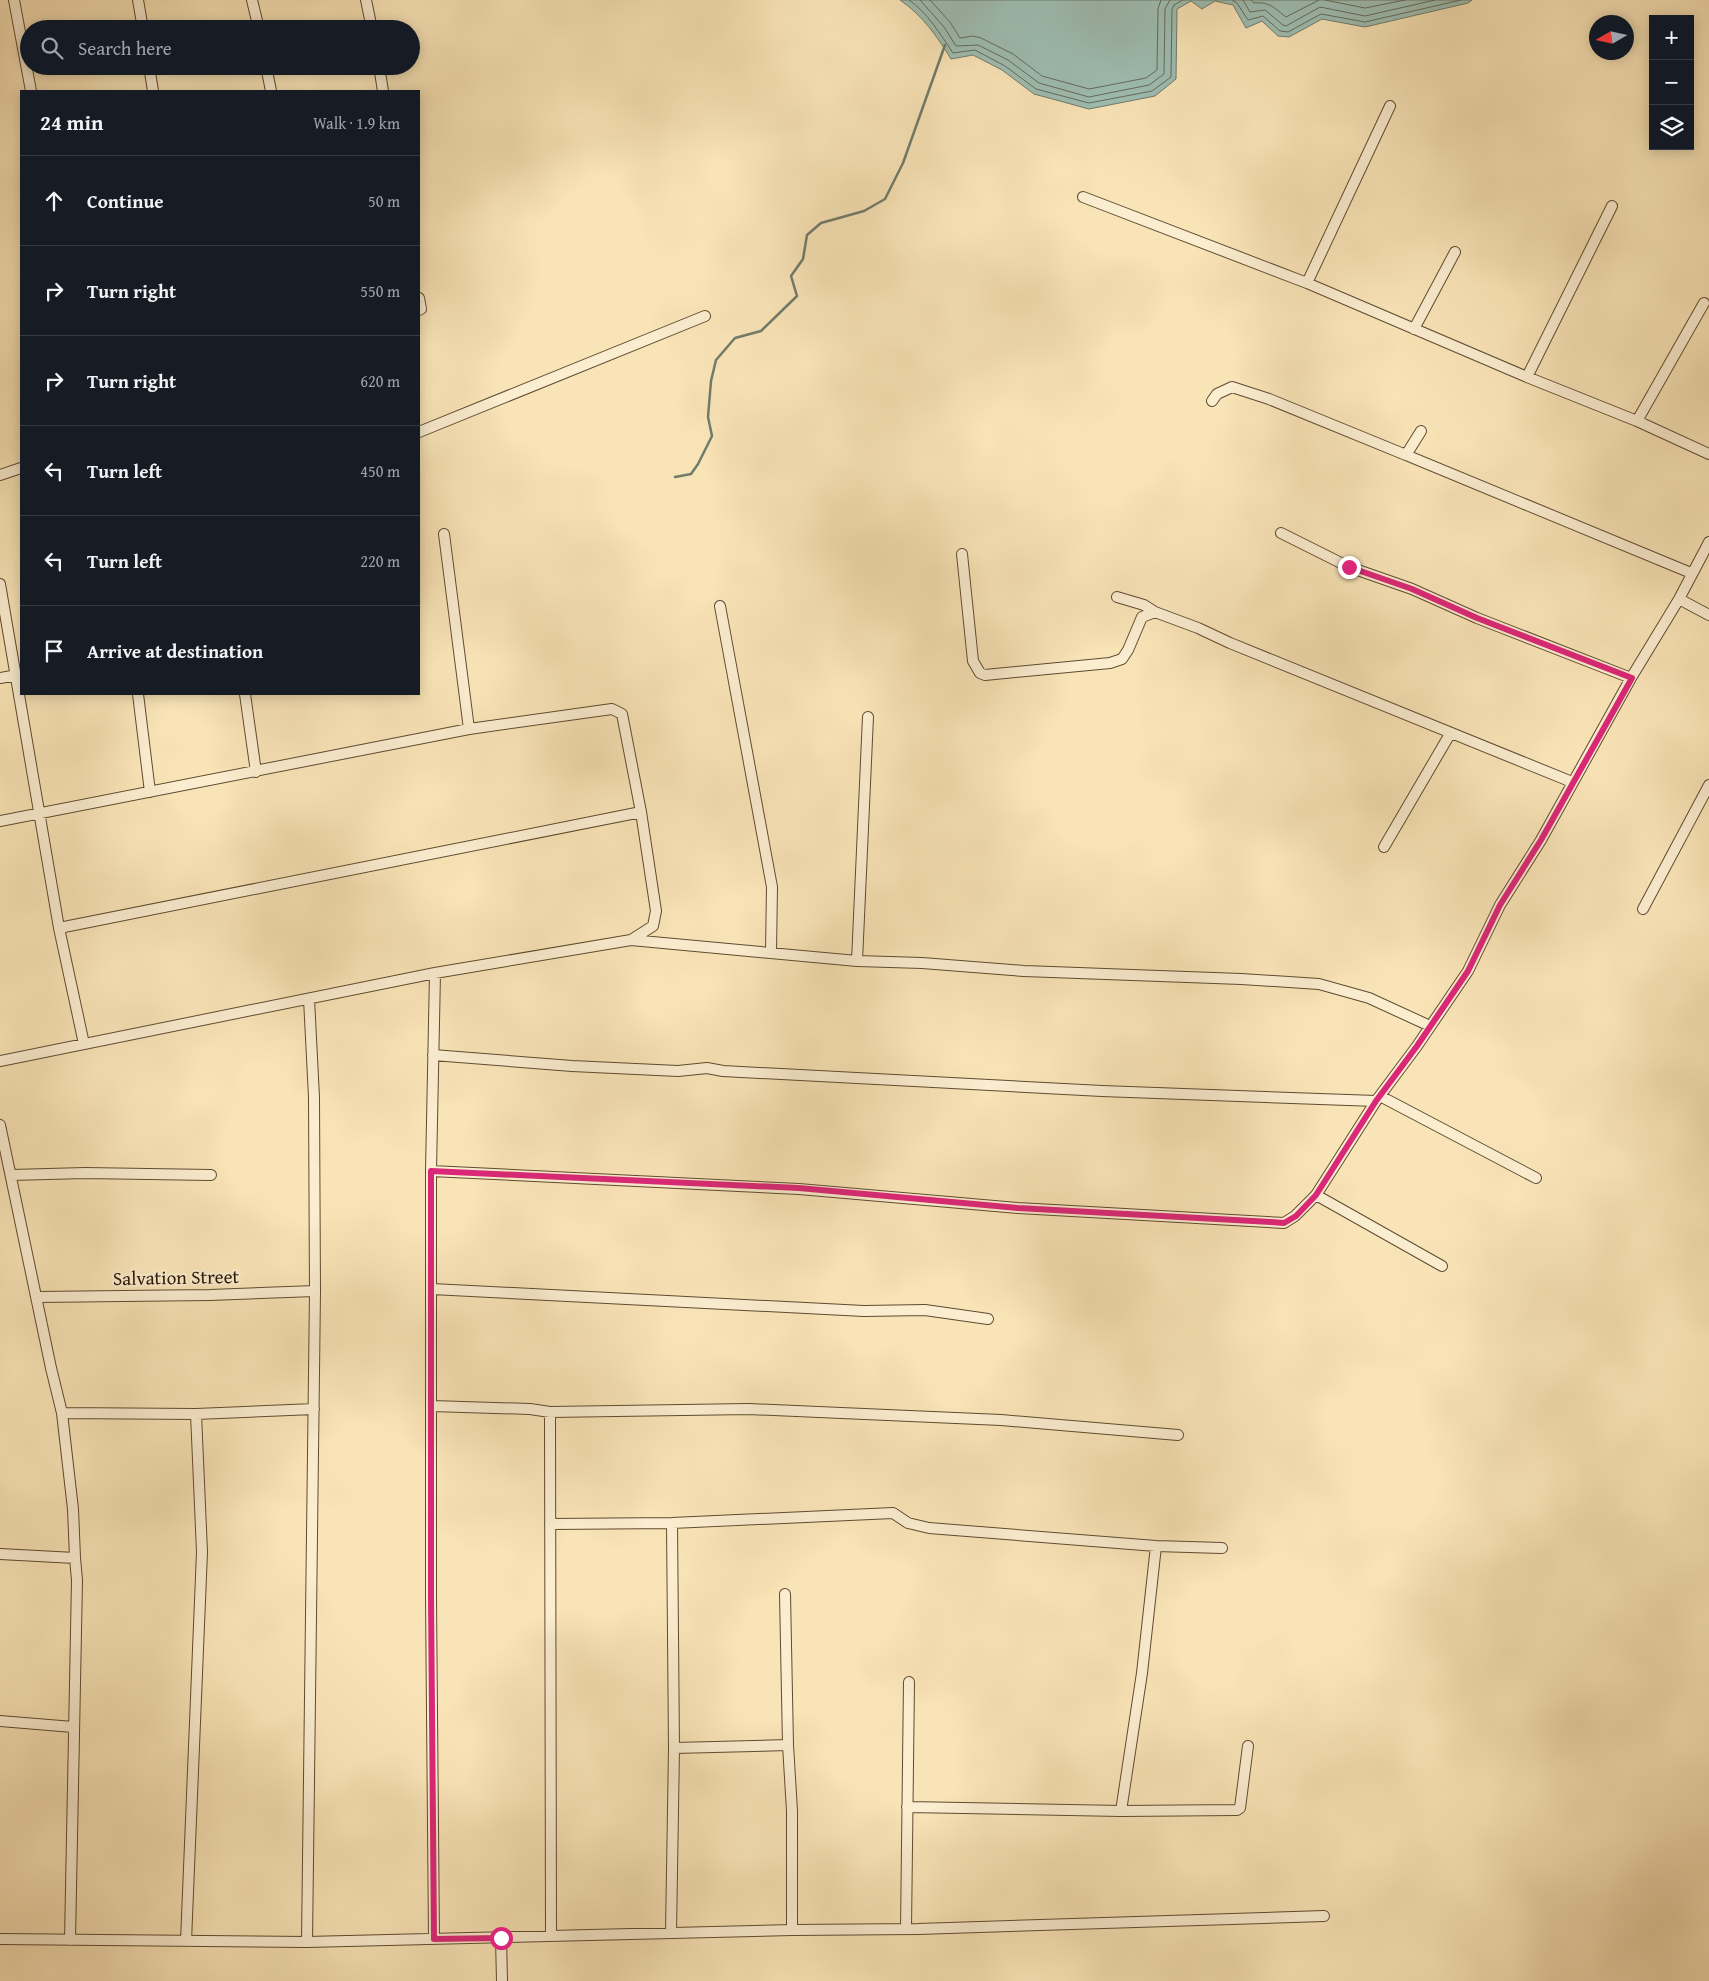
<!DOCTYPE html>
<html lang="en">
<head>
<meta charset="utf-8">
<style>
	:root { --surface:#171b24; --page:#242831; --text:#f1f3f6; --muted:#9ea1a6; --line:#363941 }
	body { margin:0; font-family:"Gentium Book Plus",serif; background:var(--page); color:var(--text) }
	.controls { position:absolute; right:15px; top:15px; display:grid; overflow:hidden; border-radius:0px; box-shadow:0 2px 12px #0003 }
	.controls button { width:45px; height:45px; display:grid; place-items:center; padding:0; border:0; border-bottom:1px solid var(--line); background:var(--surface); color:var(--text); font:25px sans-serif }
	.compass { position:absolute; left:1589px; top:15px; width:45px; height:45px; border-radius:50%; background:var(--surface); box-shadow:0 2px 12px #0003; rotate:261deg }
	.stop { position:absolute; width:15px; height:15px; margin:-11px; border:4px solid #db2777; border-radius:50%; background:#fff }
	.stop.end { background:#db2777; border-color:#fff; box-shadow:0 1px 5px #0008 }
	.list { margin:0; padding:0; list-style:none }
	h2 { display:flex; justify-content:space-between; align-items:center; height:65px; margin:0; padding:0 20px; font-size:21px }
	h2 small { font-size:16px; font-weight:400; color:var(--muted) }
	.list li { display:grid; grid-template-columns:32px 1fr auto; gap:15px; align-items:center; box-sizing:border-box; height:90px; padding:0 20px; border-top:1px solid var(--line) }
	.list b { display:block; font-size:19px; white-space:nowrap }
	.list em { font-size:16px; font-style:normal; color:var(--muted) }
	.icon { flex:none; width:28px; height:28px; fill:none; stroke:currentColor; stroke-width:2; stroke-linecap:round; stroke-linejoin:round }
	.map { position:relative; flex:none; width:1709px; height:1981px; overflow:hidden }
	.search { position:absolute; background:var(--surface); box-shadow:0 2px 12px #0003; left:20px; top:20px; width:400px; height:55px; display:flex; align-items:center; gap:12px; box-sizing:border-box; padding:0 18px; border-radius:28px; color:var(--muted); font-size:19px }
	.panel { position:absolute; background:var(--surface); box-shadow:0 2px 12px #0003; left:20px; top:90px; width:400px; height:605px; border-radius:0px }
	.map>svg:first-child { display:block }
	.water { fill:#9ebeb3; stroke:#707c6c }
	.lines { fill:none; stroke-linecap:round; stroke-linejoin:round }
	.shore { stroke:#656b5a; stroke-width:1 }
	.stream { stroke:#707c6c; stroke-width:2.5 }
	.street-casing { stroke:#5f4b2f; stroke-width:12 }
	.street { stroke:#fbedd0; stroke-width:10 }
	.route { stroke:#db2777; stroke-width:6 }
	.labels { text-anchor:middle; stroke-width:4; stroke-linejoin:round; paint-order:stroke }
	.street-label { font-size:19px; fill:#2c1802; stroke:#fbedd0 }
</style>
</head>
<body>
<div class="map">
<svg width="1709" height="1981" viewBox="0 0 1709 1981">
	<rect width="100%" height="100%" fill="#f9e4b7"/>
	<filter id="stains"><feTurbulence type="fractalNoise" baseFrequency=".004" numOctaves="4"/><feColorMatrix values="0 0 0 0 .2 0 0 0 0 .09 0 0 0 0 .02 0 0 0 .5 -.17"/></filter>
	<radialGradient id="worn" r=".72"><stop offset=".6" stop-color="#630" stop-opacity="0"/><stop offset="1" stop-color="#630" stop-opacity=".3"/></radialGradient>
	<path class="water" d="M900 0H1472L1468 3 1365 27 1322 19 1289 37 1278 36 1262 21 1246 28 1233 5 1215 1 1202 9 1191 1 1177 9 1176 79 1155 96 1089 109 1034 94 1002 70 973 55 951 59C937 36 922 15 900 0Z"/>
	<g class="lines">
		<path class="shore" d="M909 0C928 13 940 34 953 53L975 50 1005 66 1036 89 1089 103 1152 91 1171 77 1172 9 1174 5 1183 0
			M920 0 944 27 956 46 978 45 1008 60 1039 83 1089 97 1149 85 1164 74 1165 9 1170 0
			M930 0 950 22 960 38 973 36 981 38 1013 54 1042 76 1089 89 1146 78 1157 70 1158 9 1161 0
			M1232 0 1237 3 1248 20 1263 16 1280 31 1288 32 1321 14 1365 22 1461 0
			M1243 0 1250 12 1265 10 1283 25 1286 26 1320 7 1365 16 1435 0
			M1251 0 1254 3C1270 1 1275 9 1286 17L1319 0
			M1325 0 1365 8 1405 0"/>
		<path class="stream" d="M675 477 691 474 698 464 712 436 708 417 711 381 716 360 735 338 761 331 797 296 791 276 803 259 807 235 821 223 864 211 885 199 903 163 945 45"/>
		<g class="street-casing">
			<path id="street" d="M14 0 31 91
				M138 0 143 29
				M252 0 259 29
				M366 0 372 29
				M149 66 153 91
				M266 66 271 91
				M379 66 383 91
				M1390 106 1307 283 1527 377
				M1083 197 1307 283
				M1612 206 1527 377 1637 421 1709 454
				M419 298 421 309 419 310
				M1414 329 1455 252
				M1212 401 1217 394 1232 387 1269 399 1406 455
				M1637 421 1704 303
				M1421 431 1406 455 1691 573
				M419 432 705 316
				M0 475 21 468
				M1281 533 1349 567 1412 589 1477 618 1631 678
				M444 534 469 729
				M962 554 973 661 980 673 985 675 1110 663 1122 659 1128 650 1142 617 1155 612
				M0 584 59 928 84 1044
				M1117 597 1144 605 1155 612 1198 628 1230 643 1572 782
				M1679 599 1709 615
				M720 606 772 887 771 952
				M0 678 17 675
				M138 694 150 792
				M245 694 256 772
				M0 821 469 729 612 709 622 714 641 812
				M1384 847 1450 734
				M1643 909 1709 785
				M631 940 857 961 922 963 1024 971 1241 979 1319 984 1369 998 1430 1026
				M857 961 868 717
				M433 1055 572 1066 678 1071 707 1068 723 1071 1102 1091 1376 1101
				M0 1061 435 973 631 940 653 926 656 911 641 812 59 928
				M1380 1096 1536 1178
				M0 1125 51 1368 62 1413 73 1509 75 1558
				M431 1171 799 1189 1018 1208 1284 1223 1295 1216 1316 1195 1376 1101 1417 1046 1468 971 1500 905 1541 840 1631 678 1679 599 1709 542
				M11 1175 85 1173 211 1175
				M1316 1195 1442 1266
				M432 1289 864 1311 925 1310 988 1319
				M37 1297 210 1295 315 1291
				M432 1406 530 1409 550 1412 749 1409 1001 1420 1178 1435
				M550 1412 551 1936
				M62 1413 196 1414 314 1409
				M550 1524 672 1523 893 1513 908 1523 929 1528 1156 1546 1222 1548
				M0 1554 75 1558 77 1580 70 1940
				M785 1594 788 1745 792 1811V1930
				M0 1721 73 1727
				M674 1748 788 1745
				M907 1807 1121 1811 1142 1673 1156 1546
				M1121 1811 1237 1810 1240 1808 1248 1746
				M906 1929 909 1682
				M671 1933 674 1748 672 1523
				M501 1938 502 1981
				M0 1939 307 1942 792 1930 918 1929 1324 1916
				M434 1939 431 1598V1171L435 973
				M186 1941 202 1552 196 1414
				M307 1942 315 1291 314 1097 309 999"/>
		</g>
		<use href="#street" class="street"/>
	</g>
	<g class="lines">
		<path class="route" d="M501 1938 434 1939 431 1598V1171L799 1188 1018 1208 1271 1222 1284 1223 1296 1216 1316 1195 1376 1101 1417 1046 1468 971 1500 905 1541 840 1632 678 1477 618 1412 589 1349 567"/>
	</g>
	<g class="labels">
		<g class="street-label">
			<text transform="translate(176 1277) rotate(-1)" y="7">Salvation Street</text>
		</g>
	</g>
	<rect width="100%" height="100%" filter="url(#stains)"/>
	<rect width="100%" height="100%" fill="url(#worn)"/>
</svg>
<div class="controls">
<button>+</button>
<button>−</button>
<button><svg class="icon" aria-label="layers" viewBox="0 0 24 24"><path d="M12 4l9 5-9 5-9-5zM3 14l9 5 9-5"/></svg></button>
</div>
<svg class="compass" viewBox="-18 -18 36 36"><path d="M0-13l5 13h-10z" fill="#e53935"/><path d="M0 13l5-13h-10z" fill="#9ea1a6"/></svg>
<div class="stop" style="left:501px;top:1938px"></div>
<div class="stop end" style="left:1349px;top:567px"></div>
<div class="search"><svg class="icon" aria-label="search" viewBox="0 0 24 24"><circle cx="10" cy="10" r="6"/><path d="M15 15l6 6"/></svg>Search here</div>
<section class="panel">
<h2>24 min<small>Walk · 1.9 km</small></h2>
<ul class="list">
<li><svg class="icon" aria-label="ahead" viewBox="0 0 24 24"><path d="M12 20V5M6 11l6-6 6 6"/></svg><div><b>Continue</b></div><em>50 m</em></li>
<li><svg class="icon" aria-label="right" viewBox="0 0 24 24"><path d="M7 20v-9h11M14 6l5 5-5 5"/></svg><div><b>Turn right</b></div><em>550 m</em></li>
<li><svg class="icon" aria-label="right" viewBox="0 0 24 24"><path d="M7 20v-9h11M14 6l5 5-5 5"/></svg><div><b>Turn right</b></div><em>620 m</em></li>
<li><svg class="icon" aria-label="left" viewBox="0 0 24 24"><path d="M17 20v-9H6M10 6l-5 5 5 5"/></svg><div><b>Turn left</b></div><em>450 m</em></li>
<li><svg class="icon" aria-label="left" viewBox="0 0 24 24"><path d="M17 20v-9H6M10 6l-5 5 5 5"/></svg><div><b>Turn left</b></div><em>220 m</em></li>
<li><svg class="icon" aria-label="arrive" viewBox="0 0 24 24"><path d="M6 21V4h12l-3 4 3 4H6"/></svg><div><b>Arrive at destination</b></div></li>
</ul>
</section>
</div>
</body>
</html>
